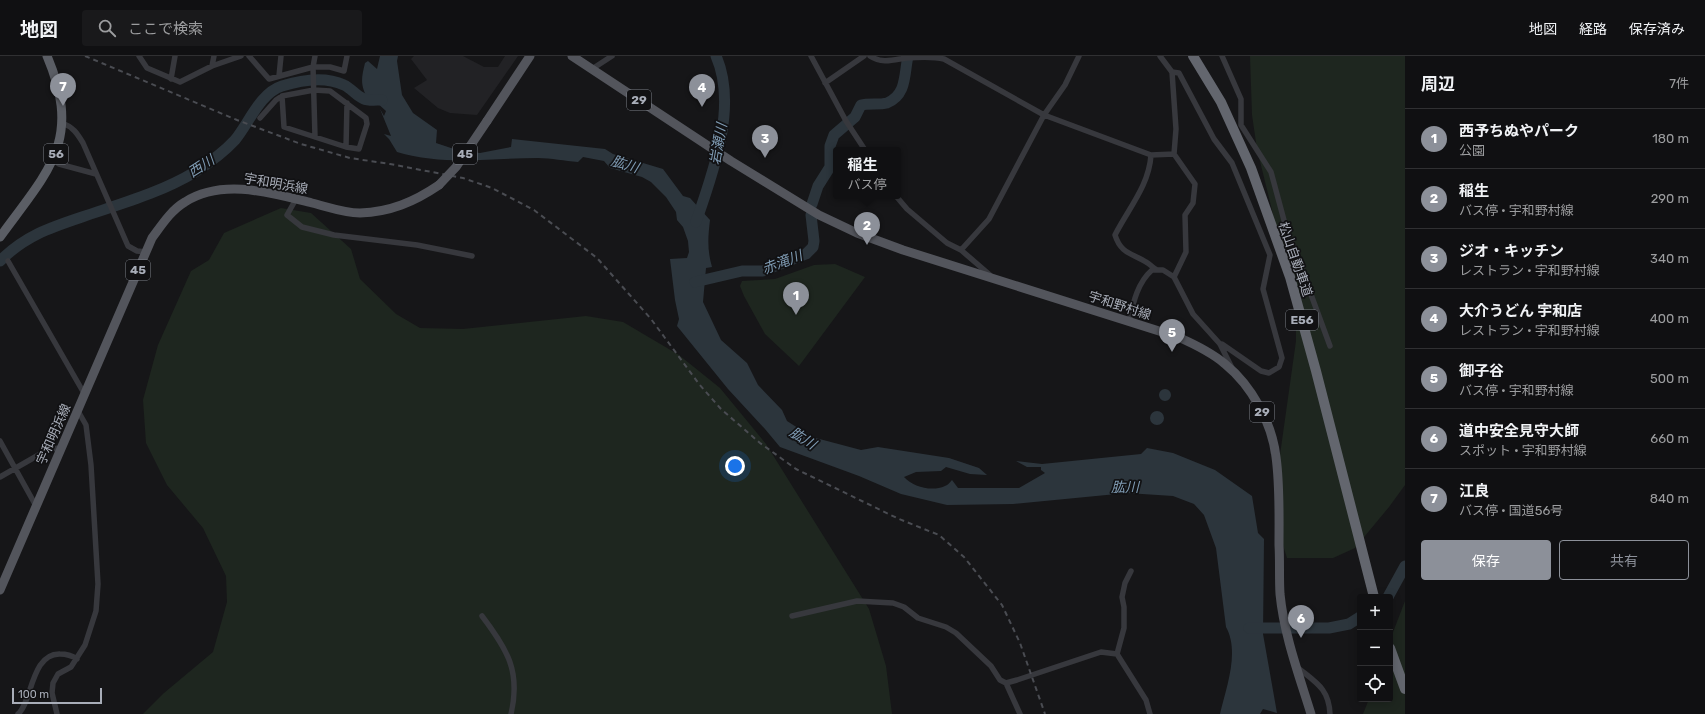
<!DOCTYPE html>
<html lang="ja">
<head>
<meta charset="utf-8">
<style>
	:root { --surface:#101012; --page:#19191b; --text:#f1f3f6; --muted:#9c9d9f; --line:#303032; --accent:#8c9099 }
	body { margin:0; font-family:Rubik,"Noto Sans JP",sans-serif; background:var(--page); color:var(--text) }
	.controls { position:absolute; right:12px; bottom:12px; display:grid; overflow:hidden; border-radius:4px; box-shadow:0 2px 10px #0003 }
	.controls button { width:36px; height:36px; display:grid; place-items:center; padding:0; border:0; border-bottom:1px solid var(--line); background:var(--surface); color:var(--text); font:20px sans-serif }
	.scale { position:absolute; left:12px; bottom:10px; width:90px; box-sizing:border-box; padding-left:4px; border:2px solid #a8adb8; border-top:0; font-size:11px; line-height:14px; white-space:nowrap; color:#a8adb8; -webkit-text-stroke:3px #111113; paint-order:stroke }
	.you { position:absolute; left:735px; top:410px; width:14px; height:14px; margin:-10px; border:3px solid #fff; border-radius:50%; background:#1a73e8; box-shadow:0 0 0 6px #1a73e833 }
	.badge { display:grid; place-items:center; width:26px; height:26px; border-radius:50%; background:var(--accent); color:#fff; font-size:13px; font-weight:700 }
	.pin { position:absolute; translate:-50% -33px; filter:drop-shadow(0 1px 2px #0008) }
	.pin::after { content:''; position:absolute; top:21px; width:14px; height:12px; background:inherit; clip-path:polygon(0 0,100% 0,50% 100%) }
	.popup { position:absolute; left:833px; top:91px; width:68px; height:52px; box-sizing:border-box; display:grid; place-content:center; border-radius:4px; background:var(--surface); filter:drop-shadow(0 1px 3px #0005); font-size:13px; white-space:nowrap; color:var(--muted) }
	.popup b { font-size:15px; color:var(--text) }
	.popup::after { content:''; position:absolute; left:50%; top:100%; margin-left:-8px; border:8px solid transparent; border-top-color:var(--surface) }
	.list { margin:0; padding:0; list-style:none }
	h2 { display:flex; justify-content:space-between; align-items:center; height:52px; margin:0; padding:0 16px; font-size:17px }
	h2 small { font-size:13px; font-weight:400; color:var(--muted) }
	.list li { display:grid; grid-template-columns:26px 1fr auto; gap:12px; align-items:center; box-sizing:border-box; height:60px; padding:0 16px; border-top:1px solid var(--line) }
	.list b { display:block; font-size:15px; white-space:nowrap }
	.list p { margin:0; font-size:13px; white-space:nowrap; color:var(--muted) }
	.list em { font-size:13px; font-style:normal; color:var(--muted) }
	.actions { display:flex; gap:8px; padding:12px 16px }
	.actions a { flex:1; padding:9px 0; border:1px solid var(--accent); border-radius:4px; text-align:center; font-size:14px; color:var(--accent) }
	.actions .main { background:var(--accent); color:#fff }
	.icon { flex:none; width:22px; height:22px; fill:none; stroke:currentColor; stroke-width:2; stroke-linecap:round; stroke-linejoin:round }
	.map { position:relative; flex:none; width:1405px; height:658px; overflow:hidden }
	header { display:flex; align-items:center; gap:24px; box-sizing:border-box; height:56px; padding:0 20px; background:var(--surface); border-bottom:1px solid var(--line) }
	header strong { font-size:19px }
	nav { display:flex; gap:22px; margin-inline-start:auto; font-size:14px }
	.search { width:280px; height:36px; background:var(--page); display:flex; align-items:center; gap:10px; box-sizing:border-box; padding:0 14px; border-radius:4px; color:var(--muted); font-size:15px }
	main { display:flex }
	aside { flex:1; background:var(--surface) }
	.map>svg:first-child { display:block }
	.built { fill:#222225 }
	.green { fill:#1e261f }
	.water { fill:#2c353c }
	.lines { fill:none; stroke-linecap:round; stroke-linejoin:round }
	.river { stroke:#2c353c; stroke-width:11 }
	.minor { stroke:#37383d; stroke-width:5.5 }
	.primary { stroke:#53555c; stroke-width:9 }
	.trunk { stroke:#5b5e65; stroke-width:9 }
	.motorway { stroke:#63666e; stroke-width:10 }
	.rail { stroke:#4a4c52; stroke-width:2; stroke-dasharray:5 4; stroke-linecap:butt }
	.primary-bridge { stroke:#53555c; stroke-width:9 }
	.labels { text-anchor:middle; stroke-width:3.5; stroke-linejoin:round; paint-order:stroke }
	.shield { fill:#111113; stroke:#7b7e86; stroke-width:1 }
	.shield-label { font-size:12px; font-weight:bold; fill:#a8adb8 }
	.street-label { font-size:13px; fill:#a8adb8; stroke:#111113 }
	.water-label { font-size:14px; font-style:italic; fill:#7f9bb3; stroke:#111113 }
</style>
</head>
<body>
<header>
<strong>地図</strong>
<div class="search"><svg class="icon" aria-label="search" viewBox="0 0 24 24"><circle cx="10" cy="10" r="6"/><path d="M15 15l6 6"/></svg>ここで検索</div>
<nav><a>地図</a><a>経路</a><a>保存済み</a></nav>
</header>
<main>
<div class="map">
<svg width="1405" height="658" viewBox="0 0 1405 658">
	<rect width="100%" height="100%" fill="#161618"/>
	<path class="built" d="M414 0H463L484 11H498L505 0H518L477 59 450 57 438 52 414 32 427 24 411 3Z"/>
	<path class="green" d="M1250 0H1405V429L1389 451 1355 492 1333 502H1287L1277 470 1278 413 1296 285V252L1280 205 1272 154 1257 93 1252 59Z
		M281 152 311 157 351 193 360 223 396 258 420 272 463 273 586 260 623 266 679 299 720 332 766 388 869 553 886 610 892 658H143L164 637 213 596 227 546 226 520 203 472 167 429 146 387 143 344 158 289 191 215 209 204 224 177Z
		M835 208 865 221 799 310 765 278 744 240 740 230 742 225 775 223 814 209Z
		M1405 545V658H1363L1369 643H1390V584Z"/>
	<path class="water" d="M380 0H398L397 5 402 39 413 57 437 74 436 87 457 94 480 97 511 91 512 83 605 93 613 98 663 113 683 140 690 142 710 164C708 181 707 194 712 211L706 212 703 246 721 284 747 307 758 329 782 354 787 365 812 381 861 394 878 391 949 402 979 412 987 419 970 418 946 411 941 415 916 416 904 421C913 431 932 436 945 430 948 429 950 426 952 424L958 432H1019L1045 417 1041 414V411H1027L1016 405 1042 408 1141 398 1147 392 1173 397 1215 414 1252 440 1258 477 1264 483 1263 578 1277 657 1263 653 1260 658H1220C1226 632 1240 596 1226 571L1216 492 1204 459 1194 448 1173 440 1127 437 1013 448 947 449 901 438 859 420 780 391 765 373 728 333 677 270 679 263 675 244 670 203 687 202 689 196 688 185 683 171 677 164 676 156 666 141 651 126 642 121 610 112 604 105 583 101 578 106C565 105 551 102 538 102 492 102 443 110 397 96L389 83 384 78 391 80 380 53 384 60 386 55 376 46 369 45C360 30 361 23 365 7L368 5 377 13Z
		M1159 339a6 6 0 1 1 12 0a6 6 0 1 1-12 0Z
		M1150 362a7 7 0 1 1 14 0a7 7 0 1 1-14 0Z"/>
	<g class="lines">
		<path class="river" d="M812 148 818 130 830 111V90L834 79 855 61 861 49C869 47 879 49 887 47 907 39 904 18 908 0
			M696 166C713 117 738 50 716 0
			M0 205C25 180 49 172 82 161 120 148 160 137 195 116 209 107 223 97 235 84 249 67 260 37 282 30 301 24 325 20 344 29 351 32 356 40 364 43 368 45 376 44 382 44
			M695 226 742 215H763L806 198 813 191 814 185 811 159
			M1388 541 1405 510
			M1249 572H1329L1349 568 1360 561"/>
		<path class="minor" d="M139 0 147 12 180 26 212 10 241 0
			M249 0 269 23 313 11H330L344 15 347 0
			M315 0 313 11 315 81
			M811 0 846 65 865 94
			M870 0C882 8 893 4 906 2 919 1 932 0 944 3L1044 59 1151 99 1174 98 1195 128 1193 147 1185 159 1186 196 1174 221
			M1160 0 1172 16 1176 73 1174 98
			M1222 0 1241 43V69L1271 116 1285 168 1330 290
			M212 10 214 0
			M592 13 612 0
			M1172 16 1179 17 1214 83 1232 107 1270 199 1263 233 1282 302 1279 311 1269 317 1261 315 1222 288H1220
			M279 20 281 0
			M171 23 175 0
			M825 27 864 0
			M260 62 276 44 282 40 314 34 330 35 366 62 367 68 359 93 346 91 284 71 282 40
			M62 67C73 71 77 77 83 87L128 190 137 195 146 196
			M346 91 347 47
			M1151 99C1149 130 1128 153 1115 179 1121 198 1132 197 1146 206 1150 208 1153 212 1157 214
			M54 104 59 108 96 118
			M896 140 907 153 947 187 961 194 990 219
			M296 143 287 159 302 171 334 179 417 189 472 200
			M961 194 989 163 1044 59 1065 29 1079 0
			M8 205 85 339
			M1129 266C1133 248 1137 227 1152 214H1163L1174 221 1193 258 1220 288 1232 312
			M0 385 36 450
			M0 421 49 393 61 392
			M482 560C507 593 521 615 511 658
			M792 560 857 545 893 547 904 551 918 562 946 571 956 577 991 610 1000 624 1006 627 1017 624 1101 596 1117 598 1146 644 1150 658
			M1117 598 1124 572V551L1122 541 1125 527 1131 515
			M1297 611C1315 626 1329 632 1330 658
			M1006 627 1020 658
			M18 658C32 647 31 597 60 598 67 598 71 599 77 603
			M57 658 52 637 53 627 58 618 71 611 85 589 96 555 98 528 91 409 86 369 78 355"/>
		<path class="primary" d="M572 0 731 105 819 159 857 177 903 194 1178 281C1194 288 1211 296 1225 308 1252 330 1272 367 1276 401 1280 430 1279 460 1279 489 1280 505 1279 522 1280 538 1284 579 1299 619 1311 658
			M487 65 530 0
			M0 534 152 182C161 170 171 154 185 146 223 122 271 137 312 147 328 151 344 157 360 157 390 156 414 146 439 129"/>
		<path class="trunk" d="M0 181C48 115 83 85 47 0"/>
		<path class="motorway" d="M1193 0 1221 46 1251 112 1290 221 1316 315 1374 541
			M1390 592 1405 633"/>
		<path class="rail" d="M85 0 237 64 301 88 350 102 390 108 463 122 492 132 534 154 597 202 651 263 699 328 721 353 760 387 796 413 899 463 939 479 964 501 1002 549 1020 587 1045 658"/>
		<path class="primary-bridge" d="M439 129 456 111 487 65"/>
	</g>
	<g class="labels">
		<g class="shield">
			<rect x="627" y="34" width="24" height="20" rx="3"/>
			<rect x="44" y="88" width="24" height="20" rx="3"/>
			<rect x="453" y="88" width="24" height="20" rx="3"/>
			<rect x="126" y="204" width="24" height="20" rx="3"/>
			<rect x="1286" y="254" width="32" height="20" rx="3"/>
			<rect x="1250" y="346" width="24" height="20" rx="3"/>
		</g>
		<g class="shield-label">
			<text x="639" y="48">29</text>
			<text x="56" y="102">56</text>
			<text x="465" y="102">45</text>
			<text x="138" y="218">45</text>
			<text x="1302" y="268">E56</text>
			<text x="1262" y="360">29</text>
		</g>
		<g class="street-label">
			<text transform="translate(276 127) rotate(10)" y="5">宇和明浜線</text>
			<text transform="translate(1296 203) rotate(71)" y="5">松山自動車道</text>
			<text transform="translate(1120 249) rotate(18)" y="5">宇和野村線</text>
			<text transform="translate(53 378) rotate(-66)" y="5">宇和明浜線</text>
		</g>
		<g class="water-label">
			<text transform="translate(718 88) rotate(-80)" y="5">岩瀬川</text>
			<text transform="translate(625 108) rotate(17)" y="5">肱川</text>
			<text transform="translate(201 110) rotate(-33)" y="5">西川</text>
			<text transform="translate(782 206) rotate(-21)" y="5">赤滝川</text>
			<text transform="translate(803 382) rotate(32)" y="5">肱川</text>
			<text x="1125" y="436">肱川</text>
		</g>
	</g>
</svg>
<div class="controls">
<button>+</button>
<button>−</button>
<button><svg class="icon" aria-label="locate" viewBox="0 0 24 24"><circle cx="12" cy="12" r="6"/><path d="M12 2v4M12 18v4M2 12h4M18 12h4"/></svg></button>
</div>
<div class="scale">100 m</div>
<div class="you"></div>
<div class="pin badge" style="left:796px;top:259px">1</div>
<div class="pin badge" style="left:867px;top:189px">2</div>
<div class="popup"><b>稲生</b>バス停</div>
<div class="pin badge" style="left:765px;top:102px">3</div>
<div class="pin badge" style="left:702px;top:51px">4</div>
<div class="pin badge" style="left:1172px;top:296px">5</div>
<div class="pin badge" style="left:1301px;top:582px">6</div>
<div class="pin badge" style="left:63px;top:50px">7</div>
</div>
<aside>
<h2>周辺<small>7件</small></h2>
<ul class="list">
<li><span class="badge">1</span><div><b>西予ちぬやパーク</b><p>公園</p></div><em>180 m</em></li>
<li><span class="badge">2</span><div><b>稲生</b><p>バス停 · 宇和野村線</p></div><em>290 m</em></li>
<li><span class="badge">3</span><div><b>ジオ・キッチン</b><p>レストラン · 宇和野村線</p></div><em>340 m</em></li>
<li><span class="badge">4</span><div><b>大介うどん 宇和店</b><p>レストラン · 宇和野村線</p></div><em>400 m</em></li>
<li><span class="badge">5</span><div><b>御子谷</b><p>バス停 · 宇和野村線</p></div><em>500 m</em></li>
<li><span class="badge">6</span><div><b>道中安全見守大師</b><p>スポット · 宇和野村線</p></div><em>660 m</em></li>
<li><span class="badge">7</span><div><b>江良</b><p>バス停 · 国道56号</p></div><em>840 m</em></li>
</ul>
<div class="actions"><a class="main">保存</a><a>共有</a></div>
</aside>
</main>
</body>
</html>
